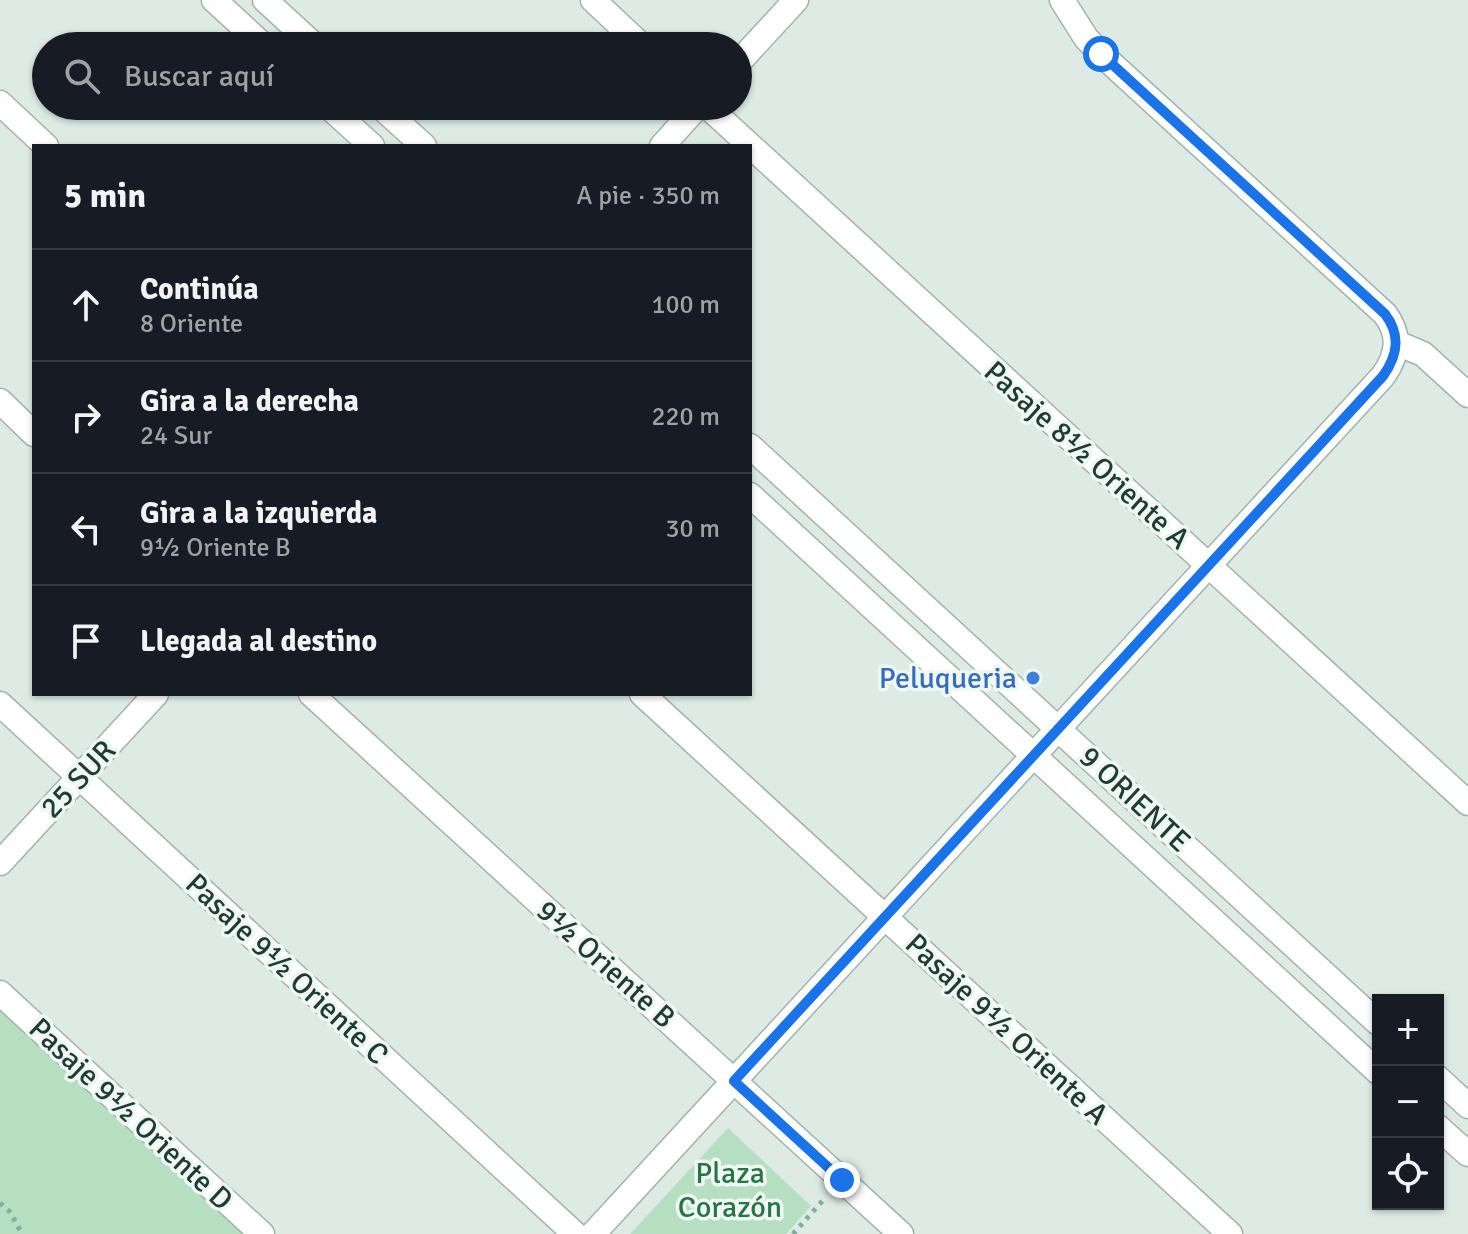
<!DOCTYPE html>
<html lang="es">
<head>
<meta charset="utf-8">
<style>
	:root { --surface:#171b24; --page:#20242c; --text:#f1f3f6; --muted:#9ea1a6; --line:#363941 }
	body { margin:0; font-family:Signika,sans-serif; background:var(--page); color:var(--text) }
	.controls { position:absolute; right:24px; bottom:24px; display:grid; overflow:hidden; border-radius:0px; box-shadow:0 2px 6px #0004 }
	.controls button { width:72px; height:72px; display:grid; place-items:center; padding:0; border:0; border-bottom:2px solid var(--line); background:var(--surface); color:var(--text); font:40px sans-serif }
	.stop { position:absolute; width:24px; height:24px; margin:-18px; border:6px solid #1a73e8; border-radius:50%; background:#fff }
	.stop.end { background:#1a73e8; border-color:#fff; box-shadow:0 2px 8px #0008 }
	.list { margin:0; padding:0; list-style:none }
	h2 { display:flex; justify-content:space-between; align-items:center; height:104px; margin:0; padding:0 32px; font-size:34px }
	h2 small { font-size:26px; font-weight:400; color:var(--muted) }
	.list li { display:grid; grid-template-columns:52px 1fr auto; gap:24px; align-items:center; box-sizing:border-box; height:112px; padding:0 32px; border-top:2px solid var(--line) }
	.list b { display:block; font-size:30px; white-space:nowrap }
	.list p { margin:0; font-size:26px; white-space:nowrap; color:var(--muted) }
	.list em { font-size:26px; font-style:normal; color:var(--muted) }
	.icon { flex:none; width:44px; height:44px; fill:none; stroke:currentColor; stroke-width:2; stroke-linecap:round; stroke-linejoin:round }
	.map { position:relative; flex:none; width:1468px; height:1234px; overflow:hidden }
	.search { position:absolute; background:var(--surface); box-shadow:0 2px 6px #0004; left:32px; top:32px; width:720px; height:88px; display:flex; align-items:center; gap:20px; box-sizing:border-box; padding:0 28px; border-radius:44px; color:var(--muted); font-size:30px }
	.panel { position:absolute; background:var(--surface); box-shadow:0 2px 6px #0004; left:32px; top:144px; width:720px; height:552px; border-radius:0px }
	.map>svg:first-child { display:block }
	.green { fill:#b6dec1 }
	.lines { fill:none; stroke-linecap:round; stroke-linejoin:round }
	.minor-casing { stroke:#a1b3ac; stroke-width:27 }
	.tertiary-casing { stroke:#a1b3ac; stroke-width:27 }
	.path { stroke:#7db0a0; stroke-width:5; stroke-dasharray:4 6; stroke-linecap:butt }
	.minor { stroke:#fff; stroke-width:24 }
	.tertiary { stroke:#fff; stroke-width:24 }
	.route { stroke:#1a73e8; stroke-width:10 }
	.shop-dot { fill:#3f7fe0; stroke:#eff7f3; stroke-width:3 }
	.labels { text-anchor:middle; stroke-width:7; stroke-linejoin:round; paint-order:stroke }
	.street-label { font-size:30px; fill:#1f3b34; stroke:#eff7f3 }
	.shop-label { font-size:30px; fill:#366cbe; stroke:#eff7f3; text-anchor:end }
	.park-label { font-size:30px; fill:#277445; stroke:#eff7f3 }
</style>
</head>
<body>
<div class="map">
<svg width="1468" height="1234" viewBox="0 0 1468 1234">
	<rect width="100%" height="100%" fill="#deebe5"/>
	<path class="green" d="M0 1008 244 1234H0Z
		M728 1128 811 1206 786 1234H630Z"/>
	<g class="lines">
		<g class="minor-casing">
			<path id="minor" d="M593 0 642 46
				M738 63 796 0
				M0 103 46 146
				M707 106 1468 803
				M662 146 698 106
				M1397 343 1423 354 1468 395
				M0 401 34 434
				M311 694 901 1234
				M642 694 1230 1234
				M0 704 575 1234
				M0 863 156 694
				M0 993 262 1234
				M593 1234 1383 376C1398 355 1401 335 1385 314L1101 54 1086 38 1062 0"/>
		</g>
		<g class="tertiary-casing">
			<path id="tertiary" d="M214 0 264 46
				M265 0 315 46
				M328 106 372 146
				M380 106 424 146
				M750 446 1378 1023
				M750 495 1378 1072
				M1438 1078 1468 1106
				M1438 1127 1468 1154"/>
		</g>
		<path class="path" d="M0 1203 10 1212 22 1234
			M793 1234 825 1198"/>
		<use href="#minor" class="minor"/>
		<use href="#tertiary" class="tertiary"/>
	</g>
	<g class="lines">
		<path class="route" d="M842 1180 734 1081 1383 376C1398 355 1401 335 1385 314L1101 54"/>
	</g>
	<circle class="shop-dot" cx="1033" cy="678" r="8"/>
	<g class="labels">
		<g class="street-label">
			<text transform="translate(1087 455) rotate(42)" y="10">Pasaje 8½ Oriente A</text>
			<text transform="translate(78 779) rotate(-47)" y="10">25 SUR</text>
			<text transform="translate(1135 799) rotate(43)" y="10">9 ORIENTE</text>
			<text transform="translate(606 964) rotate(42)" y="10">9½ Oriente B</text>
			<text transform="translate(287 969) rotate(43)" y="10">Pasaje 9½ Oriente C</text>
			<text transform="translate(1007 1029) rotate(43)" y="10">Pasaje 9½ Oriente A</text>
			<text transform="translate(131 1114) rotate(43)" y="10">Pasaje 9½ Oriente D</text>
		</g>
		<g class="shop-label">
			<text x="1017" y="688">Peluqueria</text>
		</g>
		<g class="park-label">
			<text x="730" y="1183">Plaza<tspan x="730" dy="34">Corazón</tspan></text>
		</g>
	</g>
</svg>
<div class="controls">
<button>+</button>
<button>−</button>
<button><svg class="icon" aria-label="locate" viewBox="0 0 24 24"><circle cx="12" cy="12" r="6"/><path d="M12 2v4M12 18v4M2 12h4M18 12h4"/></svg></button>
</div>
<div class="stop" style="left:1101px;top:54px"></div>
<div class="stop end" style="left:842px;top:1180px"></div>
<div class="search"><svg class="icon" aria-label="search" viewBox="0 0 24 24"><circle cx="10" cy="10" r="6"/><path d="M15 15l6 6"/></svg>Buscar aquí</div>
<section class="panel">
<h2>5 min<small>A pie · 350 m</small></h2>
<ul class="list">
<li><svg class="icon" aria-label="ahead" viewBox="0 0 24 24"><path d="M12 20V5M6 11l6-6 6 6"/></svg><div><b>Continúa</b><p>8 Oriente</p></div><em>100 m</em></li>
<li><svg class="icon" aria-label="right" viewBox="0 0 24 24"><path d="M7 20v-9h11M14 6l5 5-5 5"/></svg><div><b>Gira a la derecha</b><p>24 Sur</p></div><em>220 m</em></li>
<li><svg class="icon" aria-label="left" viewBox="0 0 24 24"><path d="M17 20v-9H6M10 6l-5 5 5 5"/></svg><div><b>Gira a la izquierda</b><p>9½ Oriente B</p></div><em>30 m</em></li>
<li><svg class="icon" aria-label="arrive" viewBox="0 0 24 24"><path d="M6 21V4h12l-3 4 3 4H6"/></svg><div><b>Llegada al destino</b></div></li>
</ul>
</section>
</div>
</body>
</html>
